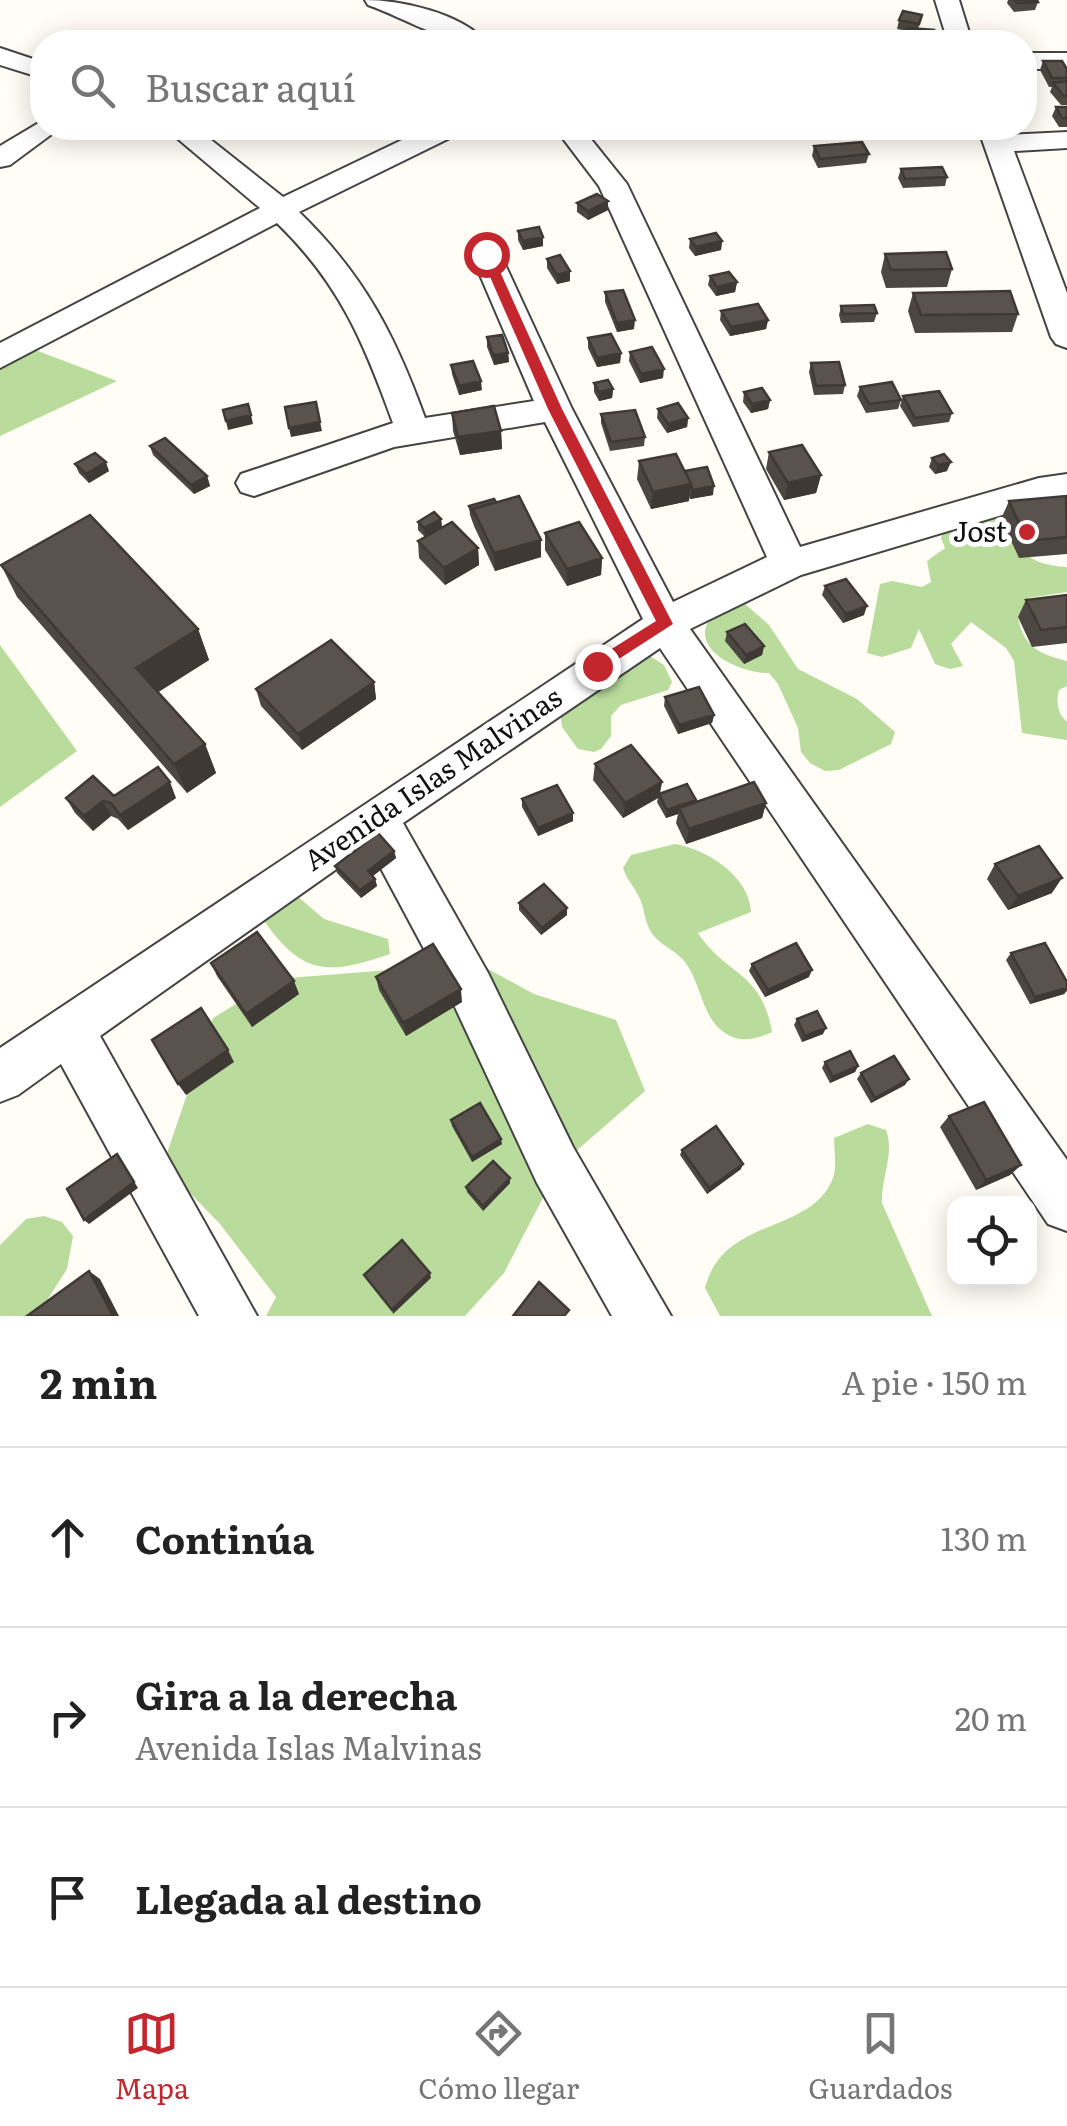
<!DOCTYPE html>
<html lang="es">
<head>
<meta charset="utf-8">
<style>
	:root { --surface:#fff; --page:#f2f2f2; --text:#222; --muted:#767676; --line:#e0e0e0; --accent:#c4262e }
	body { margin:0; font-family:Literata,serif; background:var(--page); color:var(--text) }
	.controls { position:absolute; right:30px; bottom:30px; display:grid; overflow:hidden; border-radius:20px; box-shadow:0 5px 25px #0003 }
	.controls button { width:90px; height:90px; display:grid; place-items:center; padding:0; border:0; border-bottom:2px solid var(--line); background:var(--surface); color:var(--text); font:50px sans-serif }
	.stop { position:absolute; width:30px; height:30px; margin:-22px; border:8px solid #c4262e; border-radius:50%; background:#fff }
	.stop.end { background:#c4262e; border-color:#fff; box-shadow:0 2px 10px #0008 }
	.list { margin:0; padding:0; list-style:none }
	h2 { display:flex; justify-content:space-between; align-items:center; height:130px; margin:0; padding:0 40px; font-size:42px }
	h2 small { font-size:32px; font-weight:400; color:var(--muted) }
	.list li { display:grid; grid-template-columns:65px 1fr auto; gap:30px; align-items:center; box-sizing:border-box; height:180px; padding:0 40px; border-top:2px solid var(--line) }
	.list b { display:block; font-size:38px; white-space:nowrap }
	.list p { margin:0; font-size:32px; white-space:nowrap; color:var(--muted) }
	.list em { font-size:32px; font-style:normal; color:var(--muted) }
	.icon { flex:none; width:55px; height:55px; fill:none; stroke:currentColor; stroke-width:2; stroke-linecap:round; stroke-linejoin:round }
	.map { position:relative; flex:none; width:1067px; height:1316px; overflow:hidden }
	.search { position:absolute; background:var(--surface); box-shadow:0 5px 25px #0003; left:30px; right:30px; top:30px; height:110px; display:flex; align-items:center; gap:25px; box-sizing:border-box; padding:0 35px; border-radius:40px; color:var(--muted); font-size:38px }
	.sheet { height:670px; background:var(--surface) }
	nav { display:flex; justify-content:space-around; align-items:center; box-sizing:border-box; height:140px; border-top:2px solid var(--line); background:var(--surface); font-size:28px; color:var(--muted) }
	nav a { display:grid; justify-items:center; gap:5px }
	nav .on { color:var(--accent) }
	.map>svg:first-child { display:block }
	.forest { fill:#b9dc9c }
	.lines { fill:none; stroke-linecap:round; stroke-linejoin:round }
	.minor-casing { stroke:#444; stroke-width:4 }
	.minor { fill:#fff; fill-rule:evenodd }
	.wall { fill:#4d4742 }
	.shaded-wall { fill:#3f3936 }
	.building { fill:#5a524d; stroke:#3f3936; stroke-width:2.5 }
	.route { fill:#c4262e }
	.poi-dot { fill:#c4262e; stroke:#fff; stroke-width:4 }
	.labels { text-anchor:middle; stroke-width:10; stroke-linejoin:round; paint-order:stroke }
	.poi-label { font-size:28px; fill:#111; stroke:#fff; text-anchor:end }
	.street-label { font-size:28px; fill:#111; stroke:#fff }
</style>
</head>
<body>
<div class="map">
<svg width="1067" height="1316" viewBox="0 0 1067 1316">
	<rect width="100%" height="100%" fill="#fffdf5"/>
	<path class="forest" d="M30 348 117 381 0 436V367Z
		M998 511C1030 539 1008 563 1067 567V592L1028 598 1027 609 1018 617C1023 647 1040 654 1067 661V686L1059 690C1056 703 1057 712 1067 722V740L1022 733 1014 661 1006 648 971 622 951 644 963 666 950 669 935 664 919 629 911 648 882 657 867 653 880 584 892 581 922 587 931 582 927 561 945 548 941 538 944 529Z
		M736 596 769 625 798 669 857 699 895 732 891 744 839 770 825 771 810 763 801 752 798 728 778 684 769 673C749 674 707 659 705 635 704 623 715 610 722 600Z
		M0 645 77 751 0 807Z
		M645 653 664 665 672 682 668 690 621 705 611 716V736L601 749 594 752 578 749 562 727 560 711Z
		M675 844C707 849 750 877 751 912L698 933C727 977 761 970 772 1032 755 1040 737 1044 721 1030 703 1015 701 988 689 968 680 952 666 949 655 937 643 924 646 909 638 895 633 885 627 880 623 868L631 855Z
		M289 889 324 919 388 939 390 954C329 975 303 976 265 922L266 910Z
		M477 963 534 994 616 1020 645 1091 560 1165 504 1273 465 1316H266L276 1297 220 1224 163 1165 213 1018 276 979Z
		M868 1124 886 1130C895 1154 881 1177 882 1203L932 1316H720L705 1288C723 1216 811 1235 833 1178 837 1167 834 1150 834 1138Z
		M44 1216 62 1222 73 1236 67 1269 37 1316H0V1245L26 1219Z"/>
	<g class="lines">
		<g class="minor-casing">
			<path id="minor" d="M365 0C401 0 461 13 486 42 444 45 408 19 368 5Z
				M935 0H959L972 42H948Z
				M0 48 42 62V78L0 65Z
				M1024 53H1067V69H1024Z
				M42 121V128H60L10 165 0 167V146Z
				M165 128H196L283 197 427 128H461L458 134 299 212C364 275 395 335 425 418L534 401 471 254 475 247H497L572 409 673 602 767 557 599 186 555 128H582L627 184 800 547 1039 478 1067 474V500L1039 504 801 575 690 629 1067 1160V1231L1048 1224 660 648 403 823 488 973 573 1147 671 1316H612L537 1183 454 1005 369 846 100 1036 257 1316H199L61 1064 18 1095 0 1102V1048L643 619 545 422 394 447 254 496 241 492 236 483 241 474 393 423C364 343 340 284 277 223L0 368V343L260 208Z
				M978 128H1005L1008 135 1067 132V148L1014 151 1067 293V348L1056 344 1051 337Z"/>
		</g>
		<use href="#minor" class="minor"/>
	</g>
	<path class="wall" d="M1008 0H1037L1038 2 1035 10 1014 12 1007 3Z
		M922 15 918 29 934 36 932 42H905L907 31 897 29 899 20Z
		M1043 61 1067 69V105H1061L1050 92 1052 87H1049L1040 70Z
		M1056 107H1067V127H1059L1052 116Z
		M840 128H883L881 137 844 138Z
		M814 146 869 154 866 163 818 168 812 156Z
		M901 169 947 177 945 186 903 188 898 178Z
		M608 201V210L588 220 577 212V203Z
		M518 231 543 246 523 250 518 240Z
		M690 239 722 241 721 250 695 256 689 248Z
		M885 254 952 269 947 287 886 288 881 272Z
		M547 259 570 271V281L557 284 547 268Z
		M710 276 737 282 735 292 716 296 708 285Z
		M605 292 634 329 617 332 605 302Z
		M913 293 1018 314 1012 332 915 333 908 311Z
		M841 306 877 313 874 322 841 323 839 315Z
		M721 311 768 320 766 329 730 336 720 320Z
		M487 337 508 353 509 362 494 365 487 347Z
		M588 338 621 353 620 363 597 367 588 348Z
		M630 352 663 378 640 383 629 361Z
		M811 363 845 385 843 394 814 395 809 372Z
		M451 365 482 390 459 395 452 374Z
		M594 383 613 389 612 398 599 401 594 392Z
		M860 387 901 400 898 409 866 413 857 396Z
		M744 392 770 400 768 409 751 413 743 402Z
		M903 396 952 413 949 422 913 427 900 406Z
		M658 409 688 418 687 427 667 433 657 418Z
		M452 413 501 431 502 449 460 455 453 431Z
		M601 414 645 437 644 446 610 451 601 423Z
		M150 446 207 476 210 486 194 494 153 455Z
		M769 452 821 475 816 493 784 500 766 469Z
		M932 458 947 471 935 474 929 467Z
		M639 461 685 471 713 495 690 499 689 496V501L651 509 637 479Z
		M75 464 109 471 89 483 79 473Z
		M1067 498V554L1019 558 1001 519 1009 501Z
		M496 502 541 557 495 571 474 526 470 515 469 506Z
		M441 519 442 528 478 548 479 565 445 585 419 558 418 541 425 537 418 530V522Z
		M545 533 602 558 601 575 567 586 545 550Z
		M1 565 198 629 209 660 158 692 205 744 216 773 187 793 17 597Z
		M825 586 864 615 843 623 822 595Z
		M1067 595V643L1032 647 1018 617 1026 600Z
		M727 632 764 646 762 655 744 664 725 641Z
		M374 682 376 699 302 750 261 706 256 689Z
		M665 697 714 715 712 723 678 734 664 706Z
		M595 764 662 782 660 794 696 800V802L766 803 762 818 686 844 676 823 678 814 666 818 657 802 658 798 623 818 593 780Z
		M114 796 176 798 128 830 118 819 111 816 93 831 75 813 66 798Z
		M522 799 573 813V821L538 836 522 807Z
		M394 851 396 858 373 876 375 879 377 886 361 898 337 873 335 866Z
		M995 864 1052 893 1008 910 987 879Z
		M519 903 567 908V915L541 935 519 910Z
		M1011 953 1067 982V991L1064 994 1030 1004 1006 960Z
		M211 963 299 994 252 1027 217 976Z
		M752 964 809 977 765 997 749 971Z
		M376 977 462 1002 406 1036 379 990Z
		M797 1019 823 1034 802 1042 794 1025Z
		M825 1062 858 1066 855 1072 830 1083 822 1068Z
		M861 1073 905 1085 871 1103 857 1079Z
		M949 1116 1021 1165 1010 1175 976 1190 940 1127Z
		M451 1120 502 1144 472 1162 452 1126Z
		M682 1150 741 1169 707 1194 680 1155Z
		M510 1183 483 1211 467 1192 466 1187Z"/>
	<path class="shaded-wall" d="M608 201V210L588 220V211Z
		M543 237V246L523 250V241Z
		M722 241 721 250 695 256 696 247Z
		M570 271V281L557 284V275Z
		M737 282 735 292 716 296 717 287Z
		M635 320 634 329 617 332V323Z
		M768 320 766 329 730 336 731 327Z
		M508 353 509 362 494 365 493 355Z
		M621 353 620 363 597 367V358Z
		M664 369 663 378 640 383 641 374Z
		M481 381 482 390 459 395V386Z
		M613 389 612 398 599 401V392Z
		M770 400 768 409 751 413 752 404Z
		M251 415 253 424 228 430 226 421Z
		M688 418 687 427 667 433 668 424Z
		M320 422 322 431 291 437 289 428Z
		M501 431 502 449 460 455 458 437Z
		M106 462 109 471 89 483 86 474Z
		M951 462 947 471 935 474 938 465Z
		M821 475 816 493 784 500 788 483Z
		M207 476 210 486 194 494 191 485Z
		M691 484 689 501 651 509 653 492Z
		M714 486 713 495 690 499 692 490Z
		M441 519 442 528 425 537 424 528Z
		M541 540V557L495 571 494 553Z
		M478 548 479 565 445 585 444 568Z
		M602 558 601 575 567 586V569Z
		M867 606 864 615 843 623 846 614Z
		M198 629 209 660 149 698 136 668Z
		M764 646 762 655 744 664 746 655Z
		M374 682 376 699 302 750 298 734Z
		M714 715 712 723 678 734 679 725Z
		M205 744 216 773 187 793 174 764Z
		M170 782 176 798 128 830 120 815Z
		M662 782 658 798 623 818 625 803Z
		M696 800 695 808H679L678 814 666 818 667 810Z
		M103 801 111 816 93 831 84 816Z
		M766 803 762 818 686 844 689 829Z
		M573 813V821L538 836V828Z
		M394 851 396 858 370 878 368 871Z
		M1062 878 1052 893 1008 910 1018 896Z
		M375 879 377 886 361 898 360 890Z
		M567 908V915L541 935 542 928Z
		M812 970 809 977 765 997 768 990Z
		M294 981 299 994 252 1027 246 1014Z
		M1067 988 1064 994 1030 1004 1035 997Z
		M461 989 462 1002 406 1036 403 1023Z
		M826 1028 823 1034 802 1042 805 1036Z
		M228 1050 234 1062 186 1095 178 1084Z
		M858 1066 855 1072 830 1083 833 1077Z
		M909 1079 905 1085 871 1103 875 1098Z
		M501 1139 502 1144 472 1162V1157Z
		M117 1154 138 1188 89 1224 84 1220Z
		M743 1164 741 1169 707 1194 709 1188Z
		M1021 1165 1010 1175 976 1190 986 1180Z
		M510 1178V1183L483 1211V1206Z
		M89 1271 100 1279 119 1316H113Z
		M430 1273 431 1278 393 1314 392 1310Z"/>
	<path class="building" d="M1014 0H1037L1038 2 1017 3Z
		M903 11 922 15 919 24 899 20Z
		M908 28 934 30V36L907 33Z
		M1043 61H1062L1067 69V78H1052Z
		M1067 81V96H1064L1053 83Z
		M1056 107H1067V118H1062Z
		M862 142 869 154 820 159 814 146Z
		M942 167 947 177 905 179 901 169Z
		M597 194 608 201 588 211 577 203Z
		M539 227 543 237 523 241 518 231Z
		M716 233 722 241 696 247 690 239Z
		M946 252 952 269 891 270 885 254Z
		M560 255 570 271 557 275 547 259Z
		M729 272 737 282 717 287 710 276Z
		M623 290 635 320 617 323 605 292Z
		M1010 291 1018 314 921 315 913 293Z
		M758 304 768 320 731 327 721 311Z
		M874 305 877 313 843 314 841 306Z
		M611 334 621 353 597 358 588 338Z
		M502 335 508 353 493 355 487 337Z
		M652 347 664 369 641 374 630 352Z
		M473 361 481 381 459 386 451 365Z
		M839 362 845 385 816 386 811 363Z
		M608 380 613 389 599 392 594 383Z
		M892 382 901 400 869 404 860 387Z
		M762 388 770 400 752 404 744 392Z
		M939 391 952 413 915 418 903 396Z
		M316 402 320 422 289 428 285 407Z
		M678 403 688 418 668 424 658 409Z
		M248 404 251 415 226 421 223 410Z
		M494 406 501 431 458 437 452 413Z
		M635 410 645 437 611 442 601 414Z
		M165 438 207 476 191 485 150 446Z
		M802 445 821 475 788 483 769 452Z
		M95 453 106 462 86 474 75 464Z
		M676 454 691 484 653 492 639 461Z
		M944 454 951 462 938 465 932 458Z
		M707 467 714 486 692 490 691 484 685 471Z
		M519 496 541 540 494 553 473 509Z
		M1066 496 1067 537 1027 541 1009 501Z
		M494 499 496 502 473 509V513L469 506Z
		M434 512 441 519 424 528 418 522Z
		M90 515 198 629 136 668 205 744 174 764 1 565Z
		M452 522 478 548 444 568 418 541Z
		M579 522 602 558 567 569 545 533Z
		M846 579 867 606 846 614 825 586Z
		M1067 595V627L1041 630 1026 600Z
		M745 624 764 646 746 655 727 632Z
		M331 640 374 682 298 734 256 689Z
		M699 687 714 715 679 725 665 697Z
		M631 745 662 782 625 803 595 764Z
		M158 767 170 782 120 815 111 803 103 801 84 816 66 798 93 776 114 796Z
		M754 782 766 803 689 829 679 808Z
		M687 784 696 800 667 810 659 794Z
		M557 785 573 813 538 828 522 799Z
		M378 833 394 851 368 871 375 879 360 890 335 866Z
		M1039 846 1062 878 1018 896 995 864Z
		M544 884 567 908 542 928 519 903Z
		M257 932 294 981 246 1014 211 963Z
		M796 943 812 970 768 990 752 964Z
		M1045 943 1067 982V988L1035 997 1011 953Z
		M433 944 461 989 403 1023 376 977Z
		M201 1008 228 1050 178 1084 152 1040Z
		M817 1011 826 1028 805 1036 797 1019Z
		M850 1051 858 1066 833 1077 825 1062Z
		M894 1056 909 1079 875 1098 861 1073Z
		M984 1102 1021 1165 986 1180 949 1116Z
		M480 1103 501 1139 472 1157 451 1120Z
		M716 1126 743 1164 709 1188 682 1150Z
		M117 1154 134 1182 84 1220 67 1189Z
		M493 1161 510 1178 483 1206 466 1187Z
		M402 1240 430 1273 392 1310 364 1275Z
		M89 1271 113 1316H27Z
		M539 1282 569 1310 564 1316H513Z"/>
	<path class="route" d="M486 251 492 254 562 409 673 624 597 673 589 666 591 662 656 621 548 409 480 254Z"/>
	<circle class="poi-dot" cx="1027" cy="532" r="10"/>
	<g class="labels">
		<g class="poi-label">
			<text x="1007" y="542">Jost</text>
		</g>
		<g class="street-label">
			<text transform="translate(433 779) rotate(-34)" y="10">Avenida Islas Malvinas</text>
		</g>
	</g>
</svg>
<div class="controls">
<button><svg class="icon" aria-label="locate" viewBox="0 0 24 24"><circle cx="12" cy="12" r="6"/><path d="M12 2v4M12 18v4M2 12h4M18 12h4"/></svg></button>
</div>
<div class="stop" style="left:486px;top:254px"></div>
<div class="stop end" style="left:597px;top:666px"></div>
<div class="search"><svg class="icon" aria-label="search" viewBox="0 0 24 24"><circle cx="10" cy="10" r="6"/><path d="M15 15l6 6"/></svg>Buscar aquí</div>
</div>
<section class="sheet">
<h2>2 min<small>A pie · 150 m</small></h2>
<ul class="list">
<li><svg class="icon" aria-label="ahead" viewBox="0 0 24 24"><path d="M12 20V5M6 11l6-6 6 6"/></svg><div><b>Continúa</b></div><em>130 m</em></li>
<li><svg class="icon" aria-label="right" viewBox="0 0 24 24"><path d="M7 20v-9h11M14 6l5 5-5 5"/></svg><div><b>Gira a la derecha</b><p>Avenida Islas Malvinas</p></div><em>20 m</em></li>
<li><svg class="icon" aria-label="arrive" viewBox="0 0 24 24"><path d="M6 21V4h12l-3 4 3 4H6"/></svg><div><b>Llegada al destino</b></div></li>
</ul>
</section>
<nav>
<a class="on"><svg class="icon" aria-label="map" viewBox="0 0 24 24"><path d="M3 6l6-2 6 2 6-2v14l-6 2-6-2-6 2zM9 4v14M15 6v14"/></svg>Mapa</a>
<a><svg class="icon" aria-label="directions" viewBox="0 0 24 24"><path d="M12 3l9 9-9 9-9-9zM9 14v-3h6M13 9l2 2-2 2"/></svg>Cómo llegar</a>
<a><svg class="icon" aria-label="saved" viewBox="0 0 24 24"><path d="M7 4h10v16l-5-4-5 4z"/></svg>Guardados</a>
</nav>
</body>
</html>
